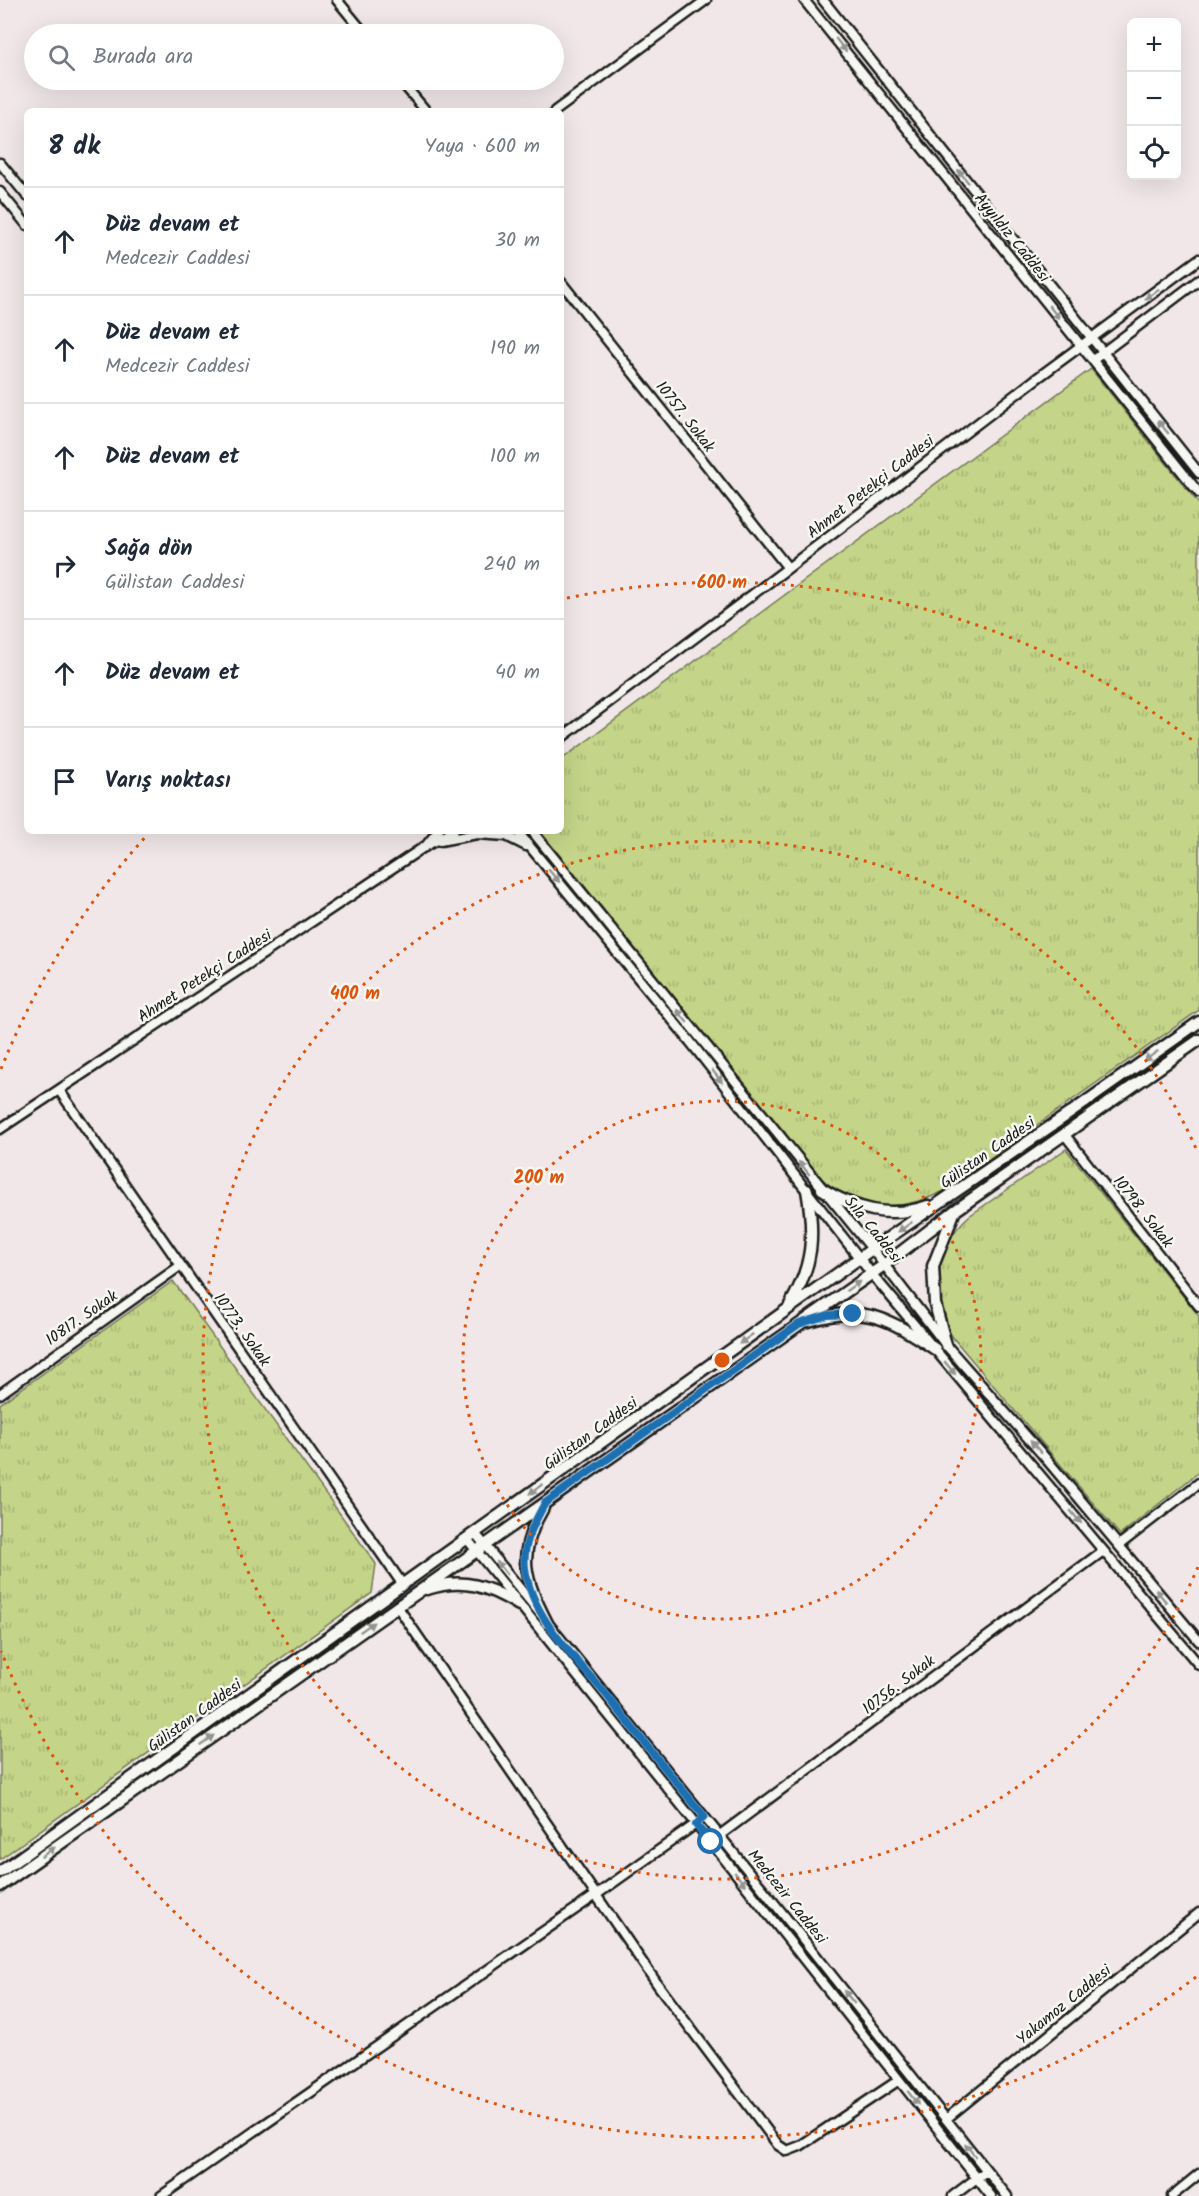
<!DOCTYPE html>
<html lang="tr">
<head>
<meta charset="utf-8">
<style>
	:root { --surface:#fff; --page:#f2f2f3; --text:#1f2937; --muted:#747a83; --line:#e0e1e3 }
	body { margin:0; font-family:Kalam,sans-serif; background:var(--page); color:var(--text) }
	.controls { position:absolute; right:18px; top:18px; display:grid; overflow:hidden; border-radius:9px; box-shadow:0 6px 24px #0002 }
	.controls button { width:54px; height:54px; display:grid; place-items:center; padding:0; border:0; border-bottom:2px solid var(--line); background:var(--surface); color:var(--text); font:30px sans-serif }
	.stop { position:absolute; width:18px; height:18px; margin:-14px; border:4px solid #1f6fb2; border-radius:50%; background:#fff }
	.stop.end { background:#1f6fb2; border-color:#fff; box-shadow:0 2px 6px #0008 }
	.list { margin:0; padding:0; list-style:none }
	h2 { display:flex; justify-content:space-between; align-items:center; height:78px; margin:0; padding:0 24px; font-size:26px }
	h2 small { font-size:20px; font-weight:400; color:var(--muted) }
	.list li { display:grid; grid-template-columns:39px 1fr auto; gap:18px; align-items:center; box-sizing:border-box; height:108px; padding:0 24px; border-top:2px solid var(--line) }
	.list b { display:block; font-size:22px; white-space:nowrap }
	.list p { margin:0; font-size:20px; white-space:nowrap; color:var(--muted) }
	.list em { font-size:20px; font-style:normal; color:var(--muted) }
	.icon { flex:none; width:33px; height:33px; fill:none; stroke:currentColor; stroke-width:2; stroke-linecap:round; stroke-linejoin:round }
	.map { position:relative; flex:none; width:1199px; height:2196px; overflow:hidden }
	.search { position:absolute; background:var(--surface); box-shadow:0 6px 24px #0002; left:24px; top:24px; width:540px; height:66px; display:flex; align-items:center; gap:15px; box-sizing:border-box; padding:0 21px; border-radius:33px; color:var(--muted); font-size:22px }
	.panel { position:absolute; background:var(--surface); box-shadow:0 6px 24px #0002; left:24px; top:108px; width:540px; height:726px; border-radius:9px }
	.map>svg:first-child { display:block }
	.grass { fill:url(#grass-tufts); stroke:#707852; stroke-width:1.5 }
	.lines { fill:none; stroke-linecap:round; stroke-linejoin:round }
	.minor-casing { stroke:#1c1c1c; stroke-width:13 }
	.major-casing { stroke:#1c1c1c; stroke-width:15 }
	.minor { stroke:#f6f6f2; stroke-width:8 }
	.major { stroke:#f6f6f2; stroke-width:10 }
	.oneway { fill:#949492 }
	.route { stroke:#1f6fb2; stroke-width:8 }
	.ring { fill:none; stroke:#de560d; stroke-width:3; stroke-dasharray:3 6 }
	.labels { text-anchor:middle; stroke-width:5; stroke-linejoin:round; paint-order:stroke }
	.street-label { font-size:16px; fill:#1c1c1c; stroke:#f6f6f2 }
	.centre { fill:#de560d; stroke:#f6f6f2; stroke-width:3 }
	.ring-label { font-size:18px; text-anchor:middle; font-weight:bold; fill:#de560d; stroke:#f6f6f2; stroke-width:5; stroke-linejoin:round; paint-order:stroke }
</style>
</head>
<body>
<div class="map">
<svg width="1199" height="2196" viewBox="0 0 1199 2196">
	<defs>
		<pattern id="grass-tufts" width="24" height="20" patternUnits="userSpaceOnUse" patternTransform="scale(1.5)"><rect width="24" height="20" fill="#c4d488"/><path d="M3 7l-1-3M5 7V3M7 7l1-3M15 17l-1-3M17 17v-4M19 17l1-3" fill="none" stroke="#a8b575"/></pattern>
	</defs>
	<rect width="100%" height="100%" fill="#f1e7e8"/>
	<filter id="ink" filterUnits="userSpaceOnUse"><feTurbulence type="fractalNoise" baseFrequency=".0167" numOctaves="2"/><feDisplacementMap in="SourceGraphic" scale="12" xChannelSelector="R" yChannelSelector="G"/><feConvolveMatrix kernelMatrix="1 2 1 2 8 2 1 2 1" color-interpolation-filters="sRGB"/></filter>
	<g filter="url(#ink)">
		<path class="grass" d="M1091 369 1199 504V1010L944 1191C897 1214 855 1212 817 1174L540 831H561V760Z
			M1066 1149 1199 1316V1472L1120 1535 954 1339C928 1301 935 1246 969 1216Z
			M173 1281 376 1564 372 1593 0 1859V1404Z"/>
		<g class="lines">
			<g class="minor-casing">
				<path id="minor" d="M337 0 365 34
					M804 0 1199 493
					M823 0 1199 473
					M400 80 426 111
					M555 111 706 0
					M0 163 27 196
					M0 192 27 225
					M561 282 788 568
					M1093 360 1199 280
					M561 738 788 568 1036 379 1199 259
					M517 831 685 1035 871 1273 1199 1665
					M532 831 872 1249 946 1345 1042 1454 1199 1641
					M440 841 477 834 506 836 526 846
					M425 847 438 831
					M59 1090 403 1585
					M0 1129 424 847 453 831
					M1065 1135 1199 1306
					M0 1394 180 1266
					M475 1533 791 1924 1007 2196
					M467 1539 711 1842 991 2196
					M1119 1545 1199 1483
					M397 1606 658 1985 778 2145 787 2151 800 2146 899 2080
					M716 1838 1103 1551
					M946 2119 1199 1913
					M161 2196 596 1895 700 1821
					M953 2196 986 2171
					M1172 2196 1199 2174"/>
			</g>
			<g class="major-casing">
				<path id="major" d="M822 1189C856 1210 890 1219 928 1206
					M790 1305C813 1265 815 1236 807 1190
					M808 1321C865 1304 888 1318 935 1349
					M946 1345 935 1304 933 1266 954 1213
					M543 1508C516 1554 524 1578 547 1623
					M427 1589C463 1577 488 1586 519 1605
					M0 1872 872 1249 1073 1111 1199 1022
					M0 1886 545 1503 884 1265 956 1210 1199 1040"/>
			</g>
			<use href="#minor" class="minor"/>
			<use href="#major" class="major"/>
		</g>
		<defs><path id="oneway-solid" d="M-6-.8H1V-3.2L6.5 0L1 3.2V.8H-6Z" transform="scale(1.5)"/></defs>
		<g class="oneway">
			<use href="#oneway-solid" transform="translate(841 45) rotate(51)"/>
			<use href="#oneway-solid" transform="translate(963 176) rotate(-129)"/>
			<use href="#oneway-solid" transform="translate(1152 294) rotate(143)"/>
			<use href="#oneway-solid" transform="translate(1054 312) rotate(51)"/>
			<use href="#oneway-solid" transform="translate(1163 427) rotate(-129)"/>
			<use href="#oneway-solid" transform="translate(554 876) rotate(49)"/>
			<use href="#oneway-solid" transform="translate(682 1016) rotate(-129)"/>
			<use href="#oneway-solid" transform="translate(1151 1056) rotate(145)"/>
			<use href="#oneway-solid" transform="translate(717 1076) rotate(52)"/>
			<use href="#oneway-solid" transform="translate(804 1168) rotate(-129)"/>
			<use href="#oneway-solid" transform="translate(905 1227) rotate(145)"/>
			<use href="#oneway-solid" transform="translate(853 1286) rotate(-35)"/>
			<use href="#oneway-solid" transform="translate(746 1339) rotate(144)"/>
			<use href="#oneway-solid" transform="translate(950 1368) rotate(50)"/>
			<use href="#oneway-solid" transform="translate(1036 1447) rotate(-131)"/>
			<use href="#oneway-solid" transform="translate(536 1489) rotate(144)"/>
			<use href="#oneway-solid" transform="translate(1076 1517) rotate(50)"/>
			<use href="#oneway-solid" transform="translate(502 1568) rotate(-129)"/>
			<use href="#oneway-solid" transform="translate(1161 1596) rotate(-130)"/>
			<use href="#oneway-solid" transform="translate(367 1627) rotate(-35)"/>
			<use href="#oneway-solid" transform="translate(207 1740) rotate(-35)"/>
			<use href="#oneway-solid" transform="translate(48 1852) rotate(-35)"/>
			<use href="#oneway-solid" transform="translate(740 1879) rotate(51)"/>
			<use href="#oneway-solid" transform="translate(849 1997) rotate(-129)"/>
			<use href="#oneway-solid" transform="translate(913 2098) rotate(52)"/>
			<use href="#oneway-solid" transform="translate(970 2150) rotate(-128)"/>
		</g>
	</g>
	<g class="lines" filter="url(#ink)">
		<path class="route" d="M711 1842 696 1825 704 1816C672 1777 640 1738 609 1698 577 1659 532 1620 525 1568 522 1544 534 1523 545 1503L799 1324 828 1315 853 1314"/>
	</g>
	<g class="ring">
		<circle cx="722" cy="1360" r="259"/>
		<path d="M1198 1567A519 519 0 1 1 1198 1153"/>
		<path d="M1196 1977A778 778 0 0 1 1 1651M1 1069A778 778 0 0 1 148 834M567 598A778 778 0 0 1 1196 743"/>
	</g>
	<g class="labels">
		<g class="street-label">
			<text transform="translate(1013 237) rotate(51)" y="6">Ayyıldız Caddesi</text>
			<text transform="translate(686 416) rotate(52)" y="6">10757. Sokak</text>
			<text transform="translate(870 486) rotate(-38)" y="6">Ahmet Petekçi Caddesi</text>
			<text transform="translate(204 975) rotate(-33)" y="6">Ahmet Petekçi Caddesi</text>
			<text transform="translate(987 1152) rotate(-35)" y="6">Gülistan Caddesi</text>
			<text transform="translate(1144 1211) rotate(52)" y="6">10798. Sokak</text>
			<text transform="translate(874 1229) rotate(51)" y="6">Sıla Caddesi</text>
			<text transform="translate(81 1317) rotate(-35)" y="6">10817. Sokak</text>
			<text transform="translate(243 1329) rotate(55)" y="6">10773. Sokak</text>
			<text transform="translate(590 1433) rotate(-36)" y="6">Gülistan Caddesi</text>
			<text transform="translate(898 1684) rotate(-37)" y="6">10756. Sokak</text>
			<text transform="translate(194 1715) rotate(-36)" y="6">Gülistan Caddesi</text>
			<text transform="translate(788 1896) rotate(51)" y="6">Medcezir Caddesi</text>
			<text transform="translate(1063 2004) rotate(-39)" y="6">Yakamoz Caddesi</text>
		</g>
	</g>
	<circle cx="722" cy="1360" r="9" class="centre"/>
	<g class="ring-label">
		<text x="722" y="588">600 m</text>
		<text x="355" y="999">400 m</text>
		<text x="539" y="1183">200 m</text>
	</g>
</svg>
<div class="controls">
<button>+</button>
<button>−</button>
<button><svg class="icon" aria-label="locate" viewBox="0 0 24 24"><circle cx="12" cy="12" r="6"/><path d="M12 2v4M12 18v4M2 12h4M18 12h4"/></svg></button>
</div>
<div class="stop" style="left:711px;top:1842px"></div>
<div class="stop end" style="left:853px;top:1314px"></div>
<div class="search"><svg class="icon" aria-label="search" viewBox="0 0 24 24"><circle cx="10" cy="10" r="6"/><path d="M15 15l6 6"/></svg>Burada ara</div>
<section class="panel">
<h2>8 dk<small>Yaya · 600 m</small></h2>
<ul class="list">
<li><svg class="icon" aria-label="ahead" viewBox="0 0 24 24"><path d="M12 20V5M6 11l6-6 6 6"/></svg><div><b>Düz devam et</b><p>Medcezir Caddesi</p></div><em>30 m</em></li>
<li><svg class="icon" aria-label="ahead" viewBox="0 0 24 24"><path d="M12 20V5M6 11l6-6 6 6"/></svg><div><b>Düz devam et</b><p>Medcezir Caddesi</p></div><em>190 m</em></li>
<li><svg class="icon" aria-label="ahead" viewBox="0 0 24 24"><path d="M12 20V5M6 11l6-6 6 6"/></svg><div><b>Düz devam et</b></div><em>100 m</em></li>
<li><svg class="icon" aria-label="right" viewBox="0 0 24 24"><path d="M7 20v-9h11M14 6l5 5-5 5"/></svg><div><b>Sağa dön</b><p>Gülistan Caddesi</p></div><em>240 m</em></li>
<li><svg class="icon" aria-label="ahead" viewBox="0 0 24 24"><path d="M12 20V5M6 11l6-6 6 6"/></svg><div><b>Düz devam et</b></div><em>40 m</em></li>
<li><svg class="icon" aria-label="arrive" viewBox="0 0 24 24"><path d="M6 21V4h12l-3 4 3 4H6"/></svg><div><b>Varış noktası</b></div></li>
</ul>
</section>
</div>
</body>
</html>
